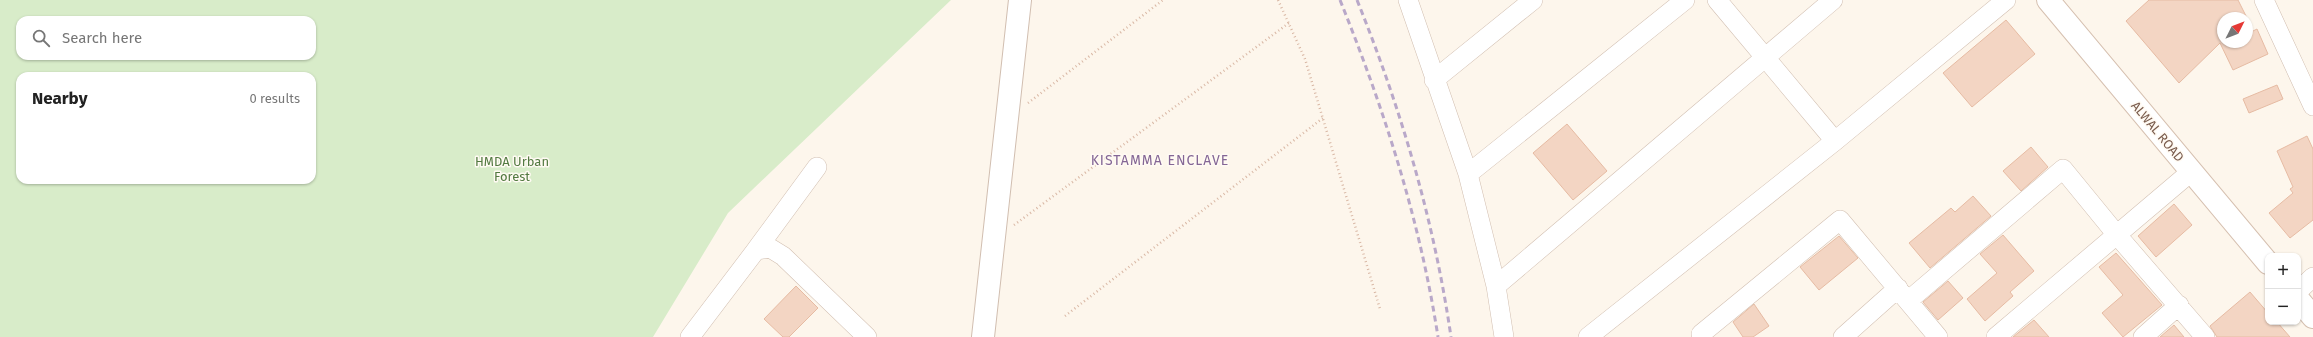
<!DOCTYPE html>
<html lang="en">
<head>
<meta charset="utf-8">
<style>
	:root { --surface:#fff; --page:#f2f2f2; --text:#222; --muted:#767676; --line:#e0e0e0 }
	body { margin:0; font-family:"Fira Sans",sans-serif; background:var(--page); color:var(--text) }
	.controls { position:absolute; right:12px; bottom:12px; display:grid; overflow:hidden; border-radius:8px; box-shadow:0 1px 3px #0004 }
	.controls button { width:36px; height:36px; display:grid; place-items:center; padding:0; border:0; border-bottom:1px solid var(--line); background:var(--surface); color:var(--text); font:20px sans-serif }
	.compass { position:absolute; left:2217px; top:12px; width:36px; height:36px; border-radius:50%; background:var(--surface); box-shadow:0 1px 3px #0004; rotate:48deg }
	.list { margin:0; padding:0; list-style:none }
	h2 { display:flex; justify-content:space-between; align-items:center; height:52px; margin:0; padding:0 16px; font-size:17px }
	h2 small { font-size:13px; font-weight:400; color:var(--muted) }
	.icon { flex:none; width:22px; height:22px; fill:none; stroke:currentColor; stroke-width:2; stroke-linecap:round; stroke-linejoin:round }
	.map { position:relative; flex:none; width:2313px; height:337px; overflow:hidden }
	.search { position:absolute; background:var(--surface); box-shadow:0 1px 3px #0004; left:16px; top:16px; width:300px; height:44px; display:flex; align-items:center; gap:10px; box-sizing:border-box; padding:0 14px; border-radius:12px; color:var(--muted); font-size:15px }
	.panel { position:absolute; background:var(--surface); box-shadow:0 1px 3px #0004; left:16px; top:72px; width:300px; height:112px; border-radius:12px }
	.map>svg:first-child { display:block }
	.green { fill:#d8ecc9; fill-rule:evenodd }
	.building { fill:#f3d5c3; stroke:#e6bba3 }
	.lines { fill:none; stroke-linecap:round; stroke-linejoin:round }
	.minor-casing { stroke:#d1beb0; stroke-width:20 }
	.tertiary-casing { stroke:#d1beb0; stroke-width:24 }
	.secondary-casing { stroke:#d6c0b0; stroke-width:24 }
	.path { stroke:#d9b8a5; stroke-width:2.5; stroke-dasharray:1 3; stroke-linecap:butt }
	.minor { stroke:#fff; stroke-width:19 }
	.tertiary { stroke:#fff; stroke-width:22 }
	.secondary { stroke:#fff; stroke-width:22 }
	.rail { stroke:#b9a8c9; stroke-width:3; stroke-dasharray:6 4; stroke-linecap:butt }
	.labels { text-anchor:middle; stroke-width:3; stroke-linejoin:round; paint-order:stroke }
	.street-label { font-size:13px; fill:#7a5c4d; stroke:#fffaf3 }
	.park-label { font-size:13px; fill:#537a41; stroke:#fffaf3 }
	.neighbourhood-label { font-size:14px; letter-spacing:1px; fill:#846695; stroke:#fffaf3 }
</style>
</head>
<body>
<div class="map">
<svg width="2313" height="337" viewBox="0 0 2313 337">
	<rect width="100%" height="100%" fill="#fdf6ec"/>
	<path class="green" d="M0 0H951L728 213 653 337H0ZM20 20H312V56H20ZM20 76H312V180H20Z"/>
	<path class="building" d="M2149 0H2238L2247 18H2223L2222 42H2247V34L2257 29 2268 54 2233 70 2220 43 2179 83 2126 21Z
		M2006 20 2035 54 1972 107 1943 73Z
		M2277 85 2283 99 2249 113 2243 99Z
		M1567 124 1607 171 1573 200 1533 153Z
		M2307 136 2313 149V220L2290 238 2269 213 2293 193 2290 189 2293 187 2277 151Z
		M2031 147 2048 167 2021 191 2003 171Z
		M1973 196 1991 216 1930 268 1909 243 1951 208 1955 212Z
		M2174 204 2192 225 2156 257 2138 236Z
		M2003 235 2034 271 2010 292 2013 296 1985 321 1967 299 1997 273 1980 254Z
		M1839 236 1858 258 1819 290 1800 267Z
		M2116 253 2162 305 2123 337 2102 313 2123 295 2099 267Z
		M1948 281 1963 298 1938 320 1923 302Z
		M796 286 818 308 789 337H783L764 319Z
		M2250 292 2268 313V322H2277L2290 337H2217L2210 326Z
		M1754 304 1769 326 1753 337H1743L1733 322Z
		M2034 320 2049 337H2013Z
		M2174 325 2184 337H2160Z"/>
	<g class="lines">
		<g class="minor-casing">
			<path id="minor" d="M1408 0 1468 174 1496 286 1504 337
				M1717 0 1835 141
				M2264 0 2313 106
				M1434 80 1533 0
				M1468 174 1685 0
				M756 250 817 167
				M1496 286 1833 0
				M2298 291 2313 277
				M1909 300 2063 169 2117 235 2205 337
				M1701 334 1840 220 1938 337
				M690 337 756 250 770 248 783 256 867 337
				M1588 337 1835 141 2006 0
				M1843 337 1898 288
				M1996 337 2192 171
				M2143 337 2179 305"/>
		</g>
		<g class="tertiary-casing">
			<path id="tertiary" d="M983 337 1020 0"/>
		</g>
		<g class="secondary-casing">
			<path id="secondary" d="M2048 0 2268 263
				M2298 299 2313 317"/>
		</g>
		<path class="path" d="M1278 0 1305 59 1380 309
			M1028 103 1163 0
			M1014 225 1289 23
			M1065 316 1323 118"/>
		<use href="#minor" class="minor"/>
		<use href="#tertiary" class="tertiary"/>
		<use href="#secondary" class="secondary"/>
		<path class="rail" d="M1340 0C1384 109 1420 220 1438 337
			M1357 0C1401 109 1434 220 1451 337"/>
	</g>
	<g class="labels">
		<g class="street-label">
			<text transform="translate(2158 131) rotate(50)" y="5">ALWAL ROAD</text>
		</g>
		<g class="park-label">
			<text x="512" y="166">HMDA Urban<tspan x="512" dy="15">Forest</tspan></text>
		</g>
		<g class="neighbourhood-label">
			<text x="1160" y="165">KISTAMMA ENCLAVE</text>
		</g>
	</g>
</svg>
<div class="controls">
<button>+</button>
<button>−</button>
</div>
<svg class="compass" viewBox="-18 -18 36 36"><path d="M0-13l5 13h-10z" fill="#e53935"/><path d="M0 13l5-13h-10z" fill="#767676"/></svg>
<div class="search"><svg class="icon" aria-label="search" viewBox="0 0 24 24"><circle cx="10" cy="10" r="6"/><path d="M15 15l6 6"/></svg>Search here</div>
<section class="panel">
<h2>Nearby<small>0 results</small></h2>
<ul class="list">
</ul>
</section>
</div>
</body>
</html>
